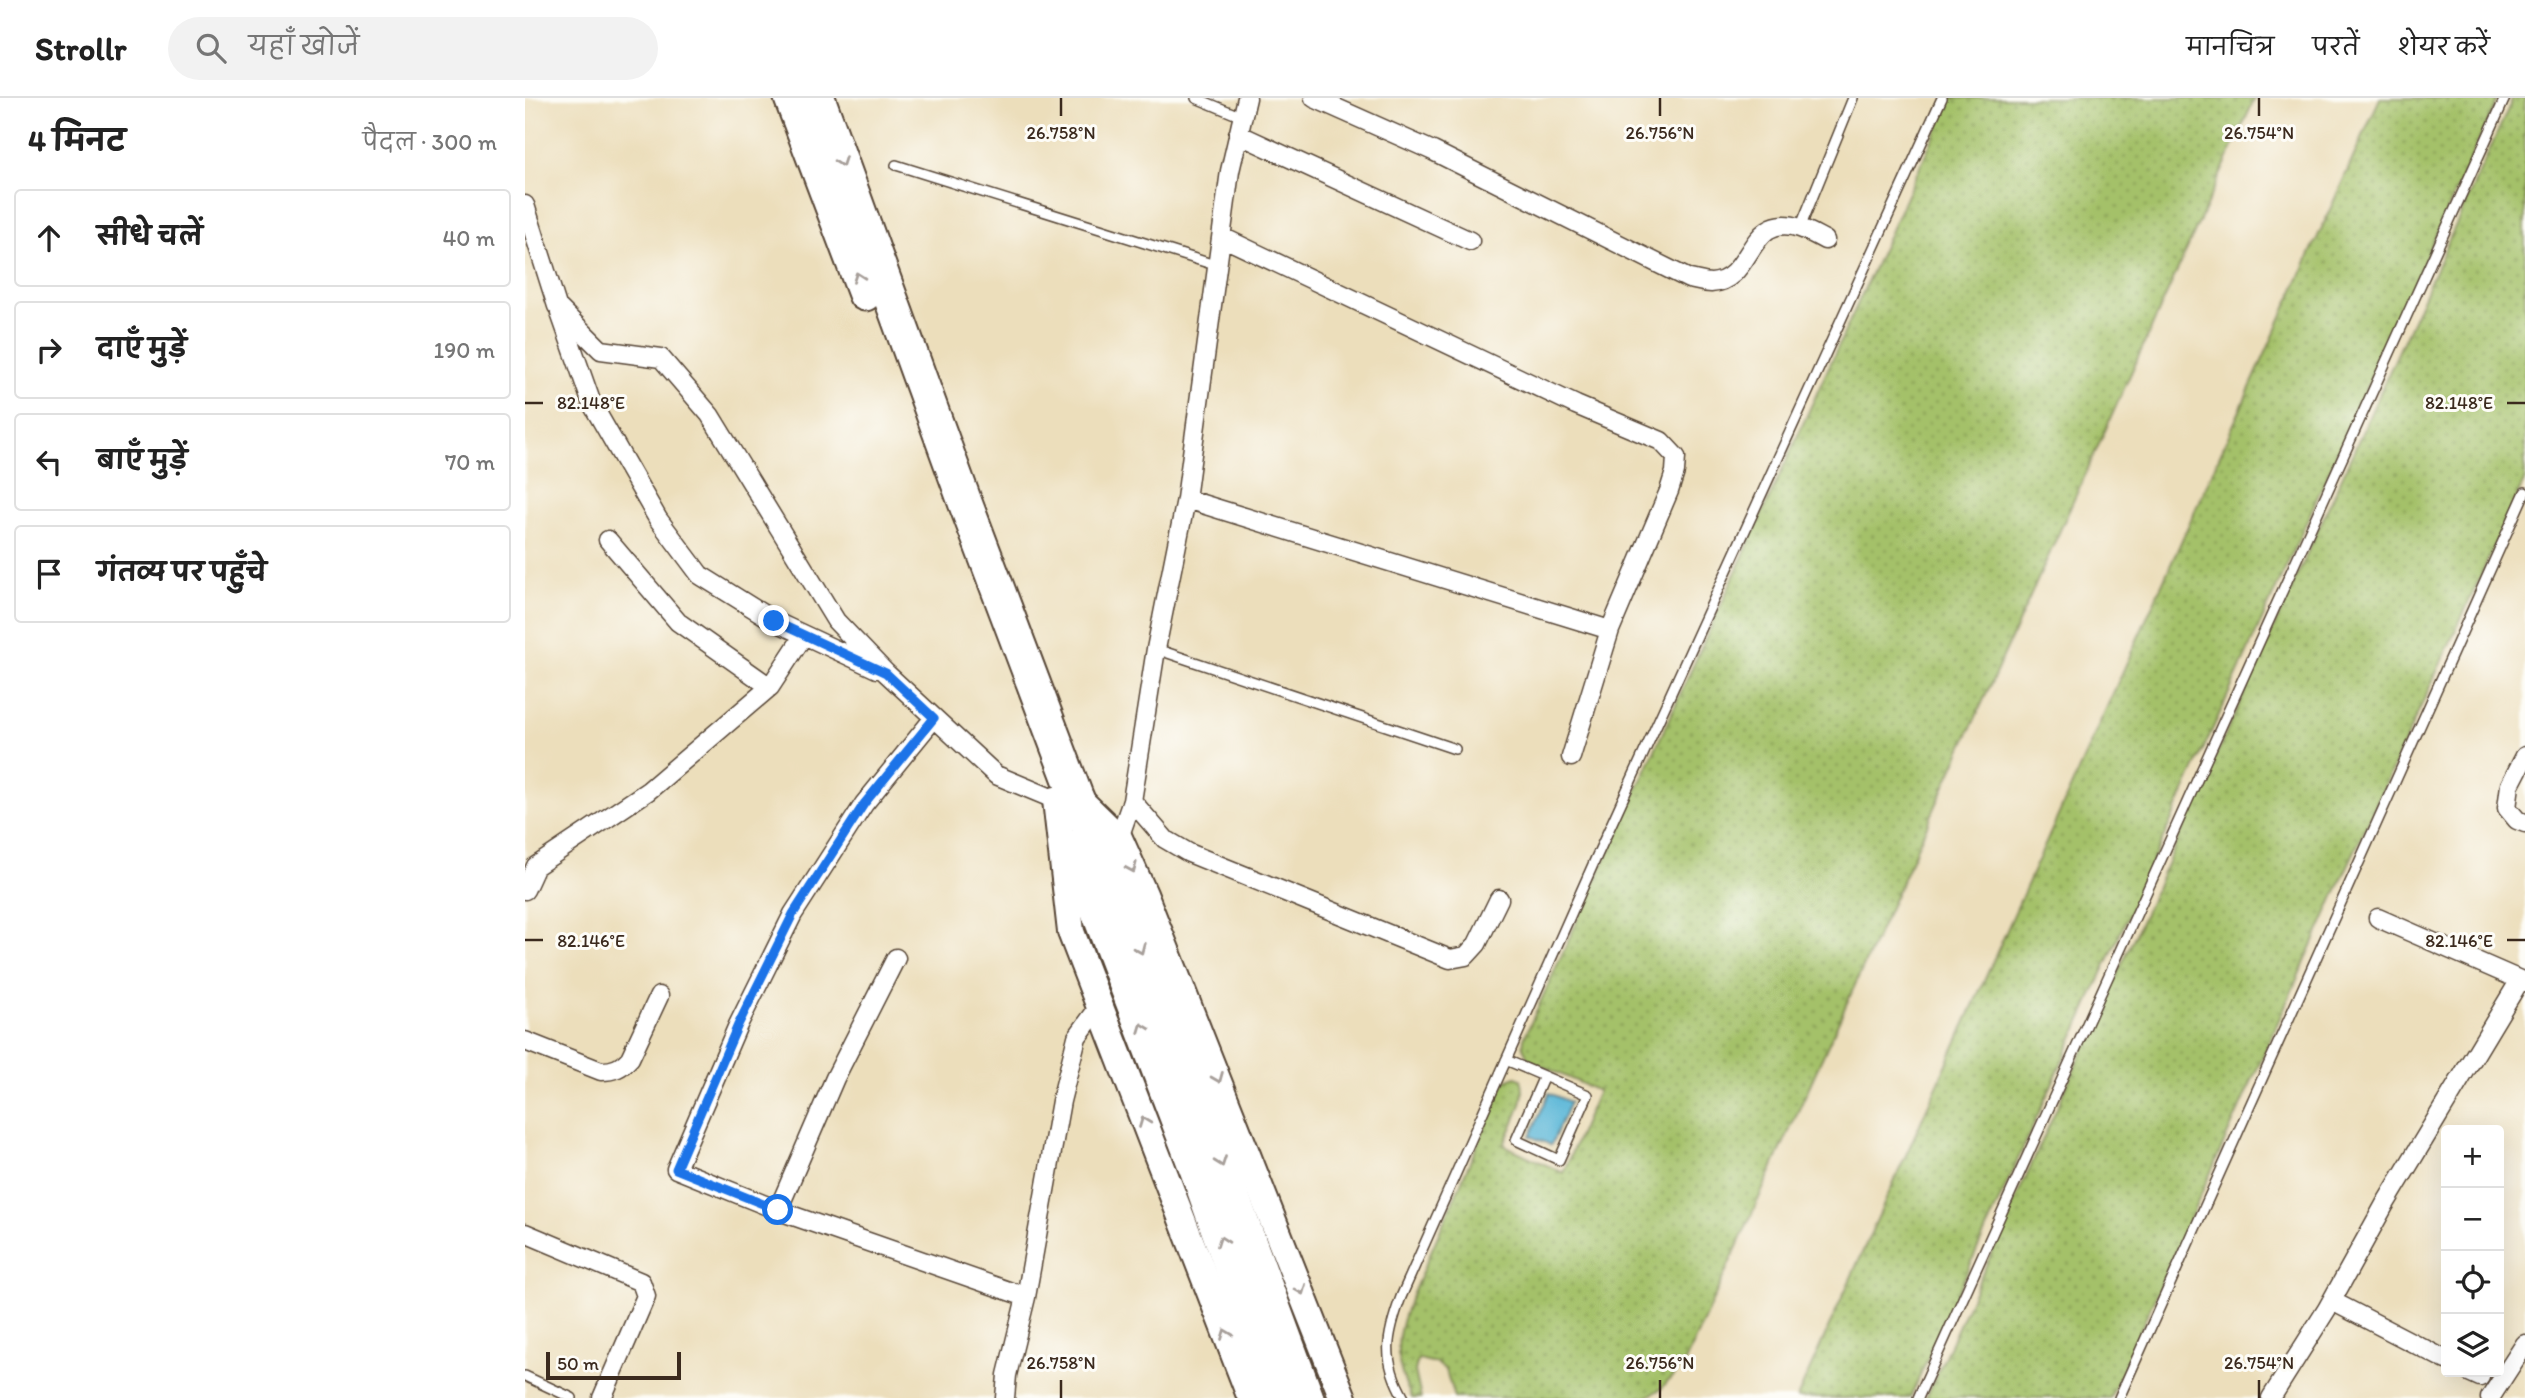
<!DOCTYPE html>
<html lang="hi">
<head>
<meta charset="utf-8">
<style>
	:root { --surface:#fff; --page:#f2f2f2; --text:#222; --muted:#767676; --line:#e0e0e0 }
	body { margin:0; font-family:Itim,"Playpen Sans Deva",sans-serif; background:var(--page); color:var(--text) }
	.controls { position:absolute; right:21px; bottom:21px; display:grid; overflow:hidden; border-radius:7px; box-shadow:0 7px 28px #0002 }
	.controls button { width:63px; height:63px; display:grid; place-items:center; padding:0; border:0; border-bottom:2px solid var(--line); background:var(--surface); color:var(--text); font:35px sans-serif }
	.scale { position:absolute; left:21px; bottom:18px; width:135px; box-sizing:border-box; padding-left:7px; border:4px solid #3b2a1e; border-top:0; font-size:19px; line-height:24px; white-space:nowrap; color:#3b2a1e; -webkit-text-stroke:5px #fdfcf7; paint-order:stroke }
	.stop { position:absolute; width:21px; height:21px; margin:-16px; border:5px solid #1a73e8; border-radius:50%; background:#fff }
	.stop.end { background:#1a73e8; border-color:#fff; box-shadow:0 2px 7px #0008 }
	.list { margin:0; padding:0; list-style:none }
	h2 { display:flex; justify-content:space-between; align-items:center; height:91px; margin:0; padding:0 28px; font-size:30px }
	h2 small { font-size:23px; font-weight:400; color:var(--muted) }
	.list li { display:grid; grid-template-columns:46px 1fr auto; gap:21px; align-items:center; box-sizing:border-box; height:98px; margin:0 14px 14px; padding:0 14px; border:2px solid var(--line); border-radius:7px }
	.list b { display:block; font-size:26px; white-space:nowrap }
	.list em { font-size:23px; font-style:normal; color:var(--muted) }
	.icon { flex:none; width:38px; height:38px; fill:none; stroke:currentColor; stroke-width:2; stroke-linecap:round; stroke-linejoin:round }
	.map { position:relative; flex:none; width:2000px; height:1300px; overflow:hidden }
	header { display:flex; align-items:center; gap:42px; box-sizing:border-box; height:98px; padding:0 35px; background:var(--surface); border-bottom:2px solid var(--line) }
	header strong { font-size:33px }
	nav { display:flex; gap:38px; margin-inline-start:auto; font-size:24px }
	.search { width:490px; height:63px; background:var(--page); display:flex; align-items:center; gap:18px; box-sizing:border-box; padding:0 24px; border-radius:38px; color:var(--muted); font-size:26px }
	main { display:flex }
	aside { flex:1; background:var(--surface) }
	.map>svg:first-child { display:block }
	.grass { fill:url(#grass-dots); stroke:#707644; stroke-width:2 }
	.water { fill:#58b6d7; stroke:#4a707a; stroke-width:2 }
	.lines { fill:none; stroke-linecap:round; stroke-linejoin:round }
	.lane-casing { stroke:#564536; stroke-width:12 }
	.street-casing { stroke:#564536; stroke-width:21 }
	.secondary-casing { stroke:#564536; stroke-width:30 }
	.highway-casing { stroke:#564536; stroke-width:37 }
	.lane { stroke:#fff; stroke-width:9 }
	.street { stroke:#fff; stroke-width:18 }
	.secondary { stroke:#fff; stroke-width:26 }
	.highway { stroke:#fff; stroke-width:33 }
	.oneway { stroke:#a79f9a }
	.route { stroke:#1a73e8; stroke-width:9 }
	.ticks { fill:none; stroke:#3b2a1e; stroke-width:2.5 }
	.ticks-label { font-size:18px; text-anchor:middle; fill:#3b2a1e; stroke:#fdfcf7; stroke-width:6; stroke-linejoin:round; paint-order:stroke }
</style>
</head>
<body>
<header>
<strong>Strollr</strong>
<div class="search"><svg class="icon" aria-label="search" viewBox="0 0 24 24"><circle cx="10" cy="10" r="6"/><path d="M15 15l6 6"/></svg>यहाँ खोजें</div>
<nav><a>मानचित्र</a><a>परतें</a><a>शेयर करें</a></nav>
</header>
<main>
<aside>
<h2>4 मिनट<small>पैदल · 300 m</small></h2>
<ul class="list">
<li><svg class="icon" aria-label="ahead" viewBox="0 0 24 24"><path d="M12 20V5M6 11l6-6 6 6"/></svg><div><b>सीधे चलें</b></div><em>40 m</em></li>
<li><svg class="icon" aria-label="right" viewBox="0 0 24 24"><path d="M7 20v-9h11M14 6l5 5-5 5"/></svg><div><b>दाएँ मुड़ें</b></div><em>190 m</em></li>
<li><svg class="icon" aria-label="left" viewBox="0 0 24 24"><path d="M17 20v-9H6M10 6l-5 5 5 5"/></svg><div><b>बाएँ मुड़ें</b></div><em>70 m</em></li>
<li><svg class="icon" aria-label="arrive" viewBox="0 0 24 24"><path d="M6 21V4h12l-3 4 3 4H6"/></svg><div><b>गंतव्य पर पहुँचे</b></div></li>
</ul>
</aside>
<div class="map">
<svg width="2000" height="1300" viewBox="0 0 2000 1300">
	<defs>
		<pattern id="grass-dots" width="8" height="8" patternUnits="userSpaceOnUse" patternTransform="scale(1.75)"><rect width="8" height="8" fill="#a4c169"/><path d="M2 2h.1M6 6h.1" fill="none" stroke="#879d56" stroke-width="1.8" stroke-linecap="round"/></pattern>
	</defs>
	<rect width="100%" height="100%" fill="#fdfcf7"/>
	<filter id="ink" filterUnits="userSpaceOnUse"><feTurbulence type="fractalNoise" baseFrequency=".0143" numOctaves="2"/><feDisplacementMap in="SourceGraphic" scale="14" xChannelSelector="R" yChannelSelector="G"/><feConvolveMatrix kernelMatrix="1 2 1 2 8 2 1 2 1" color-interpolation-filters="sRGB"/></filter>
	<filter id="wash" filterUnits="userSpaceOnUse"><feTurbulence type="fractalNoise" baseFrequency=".00686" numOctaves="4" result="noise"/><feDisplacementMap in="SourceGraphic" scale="28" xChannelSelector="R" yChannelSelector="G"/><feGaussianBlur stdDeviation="1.57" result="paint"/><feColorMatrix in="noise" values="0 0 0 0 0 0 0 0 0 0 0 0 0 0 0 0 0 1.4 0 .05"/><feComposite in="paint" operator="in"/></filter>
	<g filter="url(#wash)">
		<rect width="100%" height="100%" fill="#ecdebb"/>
		<path class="grass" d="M1426 0H1730L1160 1264 1137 1290 1120 1300H929L921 1272 911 1265 893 1261 890 1273 896 1300H887C870 1268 869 1245 881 1211L980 983 991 979 996 981C1004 1002 986 1027 979 1047L1038 1075 1073 993 1004 962 998 949 999 940Z
			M1855 0H1973L1385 1300H1272Z
			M1988 0H2000V381L1815 785 1585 1300H1401Z"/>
		<path class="water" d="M1024 995 1045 1004 1026 1047 1005 1038Z"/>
	</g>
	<g filter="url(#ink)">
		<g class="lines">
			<g class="lane-casing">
				<path id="lane" d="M671 0 717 19
					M371 67 693 168
					M1275 130 1328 0
					M631 551 930 651
					M981 962 1063 997 1034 1062 991 1042 1019 978
					M0 1278 47 1300
					M879 1300C857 1262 861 1239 876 1199L1070 762 1417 0
					M1393 1300 1980 0
					M1594 1300 2000 394"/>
			</g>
			<g class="street-casing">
				<path id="street" d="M789 0 908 53 1164 181C1171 182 1179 185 1186 185 1229 183 1222 112 1275 130 1284 133 1292 138 1300 142
					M713 36 945 143
					M0 107 32 208 76 252 136 260 185 317 311 523 361 575 471 677 531 702
					M697 139 1051 307 1136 343 1151 359 1150 374 1144 393 1085 532 1046 659
					M35 215 67 306 133 421 175 477 249 523 352 571
					M661 401 1085 532
					M83 442 153 524 245 589
					M409 620 339 706 268 816 213 927 151 1071 260 1115 501 1199
					M2000 658 1985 687 1982 710 1992 722 2000 725
					M607 703 640 741 664 755 925 861 941 858 952 846 974 801
					M594 740 607 703 631 551 661 401 705 73 722 0
					M0 792 11 768 123 693 245 589 279 537
					M1853 820 1995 882
					M0 943 76 973C89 973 96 970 105 960L134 898
					M253 1112 310 980 371 860
					M0 1135 116 1184 121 1198 77 1300
					M1807 1203 1921 1262
					M1944 1274 1955 1279
					M480 1300 482 1277 501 1199 536 1003 552 939 574 909
					M1746 1300 1802 1211 1860 1106 1995 882 2000 884
					M1965 1300 2000 1246"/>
			</g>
			<g class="secondary-casing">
				<path id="secondary" d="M531 702 546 834 726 1300
					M557 704 594 740 619 796 818 1300"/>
			</g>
			<g class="highway-casing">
				<path id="highway" d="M266 0 340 196
					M293 0 441 407 551 698 623 870 782 1300
					M548 748 672 1073 753 1300"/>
			</g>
			<use href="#lane" class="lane"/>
			<use href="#street" class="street"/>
			<use href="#secondary" class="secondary"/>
			<use href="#highway" class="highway"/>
		</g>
		<defs><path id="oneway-chevron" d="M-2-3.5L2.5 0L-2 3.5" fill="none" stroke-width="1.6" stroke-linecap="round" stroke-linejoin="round" transform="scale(1.75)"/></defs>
		<g class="oneway">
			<use href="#oneway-chevron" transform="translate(316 64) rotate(70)"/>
			<use href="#oneway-chevron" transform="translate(333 179) rotate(-110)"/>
			<use href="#oneway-chevron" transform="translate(607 770) rotate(66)"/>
			<use href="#oneway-chevron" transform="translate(615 851) rotate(67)"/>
			<use href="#oneway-chevron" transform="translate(618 930) rotate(-111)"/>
			<use href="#oneway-chevron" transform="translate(693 980) rotate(68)"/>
			<use href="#oneway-chevron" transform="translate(619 1024) rotate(-111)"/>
			<use href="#oneway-chevron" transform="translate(696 1064) rotate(70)"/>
			<use href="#oneway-chevron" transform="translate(697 1143) rotate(-110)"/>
			<use href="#oneway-chevron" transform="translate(776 1192) rotate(69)"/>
			<use href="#oneway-chevron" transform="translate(701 1236) rotate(-111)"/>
		</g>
	</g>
	<g class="lines" filter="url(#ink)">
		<path class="route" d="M249 523 361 575 409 620 339 706 268 816 213 927 151 1071 253 1112"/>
	</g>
	<path class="ticks" d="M536 0V18M1135 0V18M1734 0V18M0 305H18M1982 305H2000M0 842H18M1982 842H2000M536 1282V1300M1135 1282V1300M1734 1282V1300"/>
	<g class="ticks-label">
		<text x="536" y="41">26.758°N</text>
		<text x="1135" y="41">26.756°N</text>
		<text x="1734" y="41">26.754°N</text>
		<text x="1934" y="311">82.148°E</text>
		<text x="66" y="311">82.148°E</text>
		<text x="1934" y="849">82.146°E</text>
		<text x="66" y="849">82.146°E</text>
		<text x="536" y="1271">26.758°N</text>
		<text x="1135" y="1271">26.756°N</text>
		<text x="1734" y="1271">26.754°N</text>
	</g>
</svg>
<div class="controls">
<button>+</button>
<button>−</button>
<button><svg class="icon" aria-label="locate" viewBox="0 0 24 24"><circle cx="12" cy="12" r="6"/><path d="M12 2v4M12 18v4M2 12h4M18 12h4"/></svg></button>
<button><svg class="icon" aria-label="layers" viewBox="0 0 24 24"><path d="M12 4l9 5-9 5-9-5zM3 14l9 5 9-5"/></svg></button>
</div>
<div class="scale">50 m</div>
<div class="stop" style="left:253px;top:1112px"></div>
<div class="stop end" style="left:249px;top:523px"></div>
</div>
</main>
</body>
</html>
